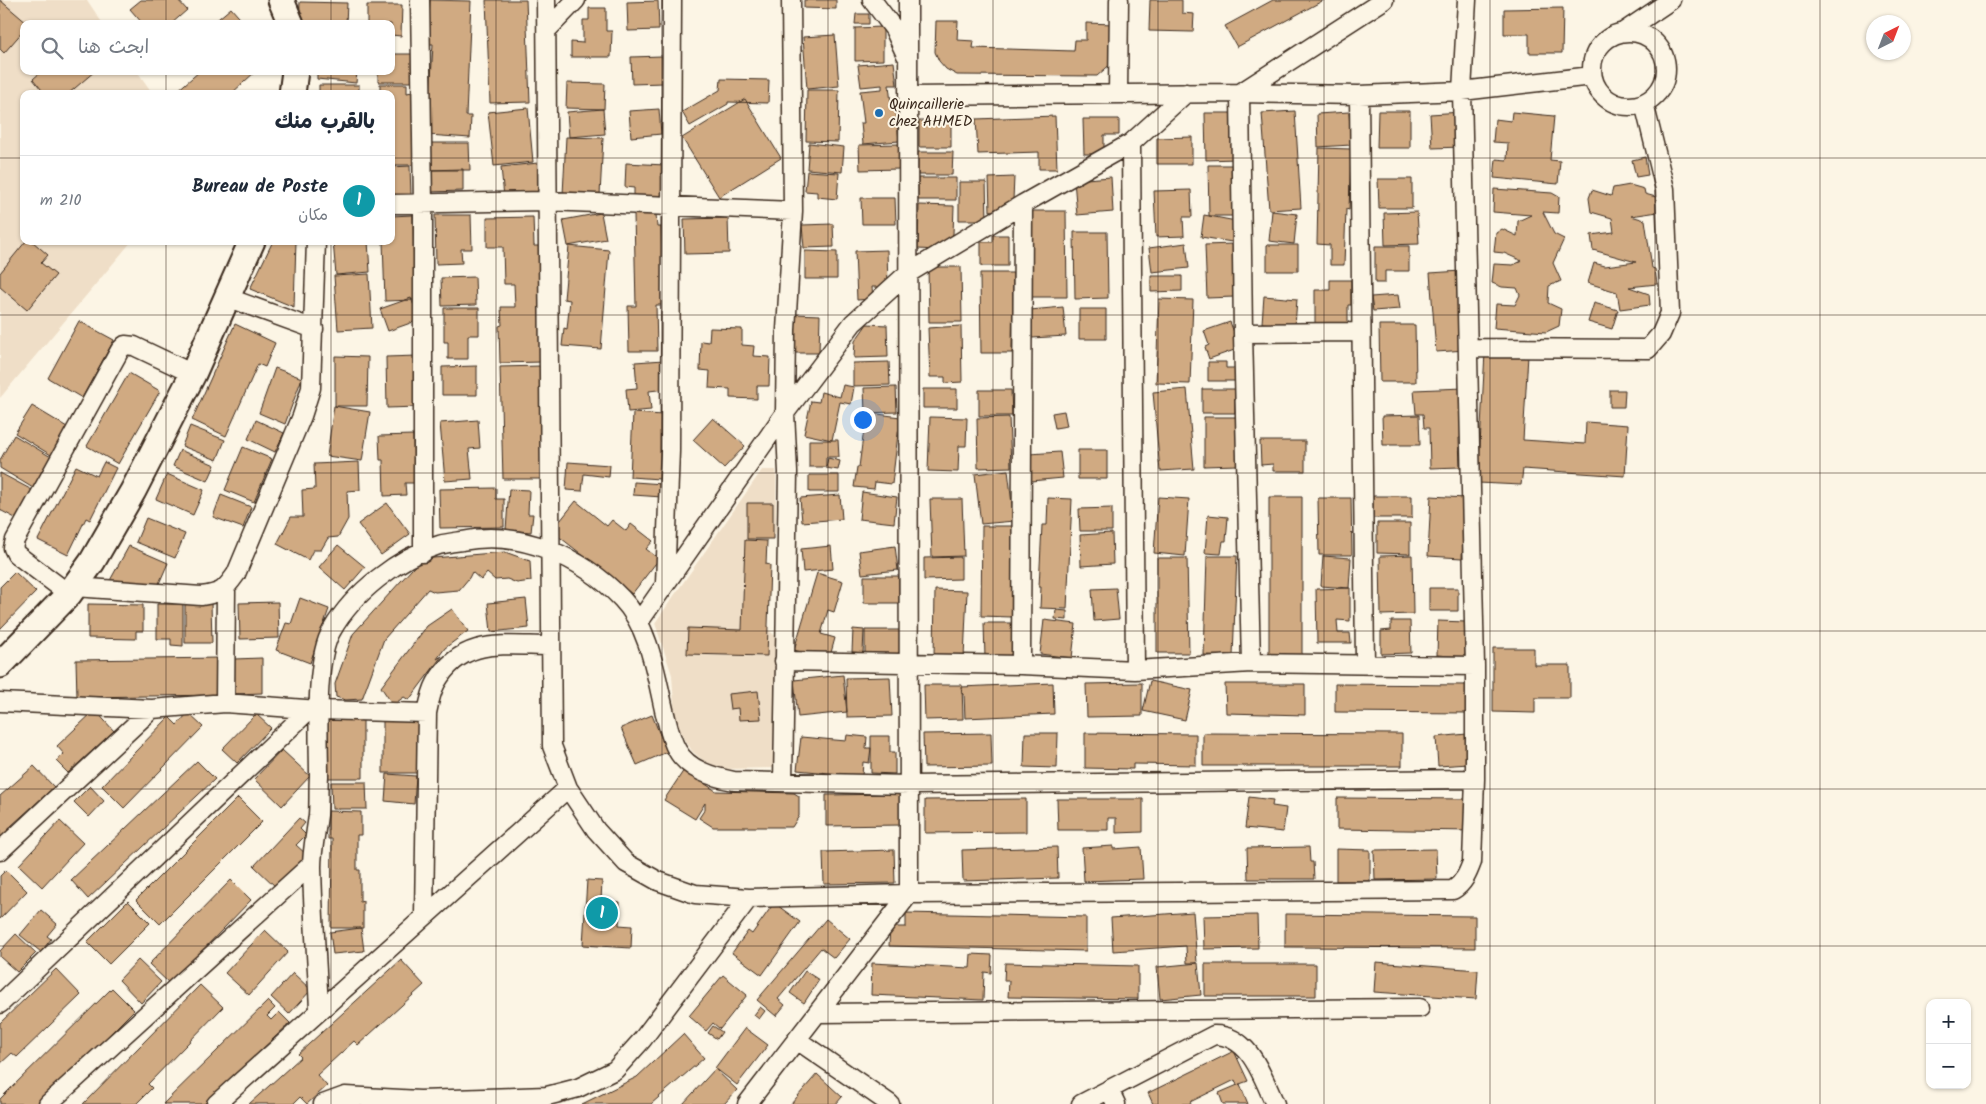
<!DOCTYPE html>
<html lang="ar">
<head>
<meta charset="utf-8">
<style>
	:root { --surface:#fff; --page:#f2f2f3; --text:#1f2937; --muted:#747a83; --line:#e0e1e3; --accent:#1f6fb2 }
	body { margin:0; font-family:Kalam,"Playpen Sans Arabic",sans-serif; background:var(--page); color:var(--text); direction:rtl }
	.controls { position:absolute; right:15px; bottom:15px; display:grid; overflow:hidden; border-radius:10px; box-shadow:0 1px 4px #0004 }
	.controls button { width:45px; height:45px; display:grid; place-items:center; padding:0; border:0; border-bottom:1px solid var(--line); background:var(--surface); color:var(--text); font:25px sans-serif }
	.compass { position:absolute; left:1866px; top:15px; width:45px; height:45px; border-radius:50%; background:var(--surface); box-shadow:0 1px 4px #0004; rotate:42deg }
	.you { position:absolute; left:862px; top:419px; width:18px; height:18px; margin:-12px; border:4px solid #fff; border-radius:50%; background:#1a73e8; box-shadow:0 0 0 8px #1a73e833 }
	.badge { display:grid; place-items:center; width:32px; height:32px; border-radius:50%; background:var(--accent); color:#fff; font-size:16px; font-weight:700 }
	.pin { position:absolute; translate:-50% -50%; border:2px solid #fff; box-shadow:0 1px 5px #0006 }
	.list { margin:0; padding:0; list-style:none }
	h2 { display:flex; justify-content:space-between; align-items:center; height:65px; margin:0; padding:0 20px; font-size:21px }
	h2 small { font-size:16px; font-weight:400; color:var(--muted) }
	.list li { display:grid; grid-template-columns:32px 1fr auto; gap:15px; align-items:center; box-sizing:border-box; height:90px; padding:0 20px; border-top:1px solid var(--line) }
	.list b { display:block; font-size:19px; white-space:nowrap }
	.list p { margin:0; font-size:16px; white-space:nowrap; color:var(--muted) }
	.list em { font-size:16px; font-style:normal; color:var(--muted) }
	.icon { flex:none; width:28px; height:28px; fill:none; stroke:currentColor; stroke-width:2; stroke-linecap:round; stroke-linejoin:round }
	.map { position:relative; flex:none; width:1986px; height:1104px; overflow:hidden; direction:ltr }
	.search { position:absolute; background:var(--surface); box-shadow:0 1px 4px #0004; left:20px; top:20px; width:375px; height:55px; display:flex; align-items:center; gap:12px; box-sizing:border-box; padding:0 18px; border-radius:10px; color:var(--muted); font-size:19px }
	.panel { position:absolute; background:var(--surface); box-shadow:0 1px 4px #0004; left:20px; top:90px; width:375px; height:155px; border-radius:10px; direction:rtl }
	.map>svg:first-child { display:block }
	.built { fill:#efdec7 }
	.building { fill:#d0aa82; stroke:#3b2a1e }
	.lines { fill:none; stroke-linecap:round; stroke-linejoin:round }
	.minor-casing { stroke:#3b2a1e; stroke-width:21 }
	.secondary-casing { stroke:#3b2a1e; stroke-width:29 }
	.minor { stroke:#fcf5e5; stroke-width:18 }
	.secondary { stroke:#fcf5e5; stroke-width:25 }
	.grid { fill:none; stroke:#3b2a1e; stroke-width:1; stroke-opacity:0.55 }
	.poi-dot { fill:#1f6fb2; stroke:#fcf5e5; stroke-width:2 }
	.labels { text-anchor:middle; stroke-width:4; stroke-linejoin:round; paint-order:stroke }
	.poi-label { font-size:15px; fill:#3b2a1e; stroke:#fcf5e5; text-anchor:start }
</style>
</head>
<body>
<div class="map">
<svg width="1986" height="1104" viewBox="0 0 1986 1104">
	<rect width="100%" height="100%" fill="#fcf5e5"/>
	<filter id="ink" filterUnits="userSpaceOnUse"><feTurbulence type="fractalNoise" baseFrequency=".02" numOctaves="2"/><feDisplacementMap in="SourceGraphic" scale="10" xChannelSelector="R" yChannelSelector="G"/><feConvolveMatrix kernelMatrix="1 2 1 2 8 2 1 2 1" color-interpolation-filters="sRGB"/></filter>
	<g filter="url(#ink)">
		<path class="built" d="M0 0H87L103 24H24V71H137L153 94H24V241H132L0 398Z
			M762 470H776V533L767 540 765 626 775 636V768L724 769 705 762 692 751 680 731 675 720 672 675 655 623Z"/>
		<path class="building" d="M0 0 28 24H24V30L4 53 0 49Z
			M141 0H178L187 10 171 24H143L130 9Z
			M430 0 471 1 466 116H471L470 138 428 135 433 44H428Z
			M486 0H526L530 102 490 103Z
			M804 0H836V9L804 8Z
			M1150 0H1182V13L1194 14 1193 32 1149 31Z
			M1273 0H1324L1237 47 1225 26Z
			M658 1 659 30 628 31 627 2Z
			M300 2 347 3 346 24H299Z
			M367 5H402L401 36 391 35V24H367Z
			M231 8 245 24H212Z
			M589 8H606V31H612L611 57H571V42L583 43V20H589Z
			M1563 8 1562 53H1529V34H1504V9Z
			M856 14H869V24H855Z
			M936 21H958L957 40 974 41 973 48 1074 51 1075 40H1086V23L1114 24 1113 62 1097 76 957 75 946 69 939 61 935 52Z
			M883 27V60L855 61V28Z
			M835 35 839 86 807 89 803 37Z
			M391 54H413V82H378V71H391Z
			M662 56 663 83 632 84 631 57Z
			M894 62 897 85H889L891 103 895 102 899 141 863 144 861 123H864L860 91 882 89V85L861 87 858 65Z
			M42 71H95L68 94H45L33 79Z
			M200 71H256L231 94H180L177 91Z
			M317 71H357L356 83 317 79Z
			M721 79 769 80 768 103 728 102V104L690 126 682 112 720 90Z
			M567 83 605 84 604 109 566 108Z
			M380 84H407V93L412 92 413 165H391V94H380Z
			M319 85H359V94H319Z
			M807 90H839L838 142 806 141Z
			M745 99 781 158 719 197 682 138Z
			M528 108 533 162 494 166 488 112Z
			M603 109 605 134 569 137 567 112Z
			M659 109 661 134 631 137 629 111Z
			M1295 111 1301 208 1269 210 1262 113Z
			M1378 111H1410V148H1377Z
			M1349 112 1351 145 1318 147 1317 114Z
			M1462 112 1463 147 1432 148 1430 114Z
			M1512 112 1554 116 1550 160 1560 161 1558 184 1494 178 1496 159 1507 160 1508 143 1493 142 1495 119 1511 121Z
			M1205 113H1235L1236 159 1206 160Z
			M1055 116 1057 169H1039V152L978 154 976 119Z
			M1083 119H1119V135H1104V154H1084Z
			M919 121H951V147H919Z
			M566 137 603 138 600 195 563 194Z
			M1192 137V164H1157V138Z
			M424 143H469L470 170H424Z
			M809 143 844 147 842 172 807 169Z
			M899 144V169L860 170 859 145Z
			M1319 148 1351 149 1349 210 1346 209 1344 265H1330V245L1317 244Z
			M918 152H953L952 175H918Z
			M1645 157 1648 175 1636 177 1632 160Z
			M538 163 541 193 504 197 501 167Z
			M626 163 665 165 664 198 634 197V188L625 187Z
			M1208 165H1237L1238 216H1209Z
			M410 166 411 196 391 198V167Z
			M463 169V191L428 192 427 170Z
			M807 171 839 173 837 199 817 197V192L805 191Z
			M1014 177 1013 200 1001 210 990 211 989 178Z
			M1111 177 1113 212 1077 215 1074 180Z
			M918 178H956V200H918Z
			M1378 179H1412V208H1379Z
			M959 182H986L987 220H959Z
			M1630 185 1644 189 1645 194 1656 197 1658 212 1631 216 1645 220 1652 268 1655 269 1657 284 1629 287 1649 294 1650 305 1620 309 1617 292 1588 283 1594 263 1605 266 1636 262 1593 250 1591 235 1614 232 1612 218 1591 212 1589 198 1592 190 1611 196 1613 188Z
			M1494 189 1552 193 1559 197 1558 213 1543 212 1554 234 1564 239 1553 263 1561 281 1549 286 1548 303 1561 309 1559 326 1546 332 1494 328 1496 304 1515 305 1520 295 1517 288 1502 287 1492 283 1494 264 1513 265 1522 261 1504 253 1494 252 1496 233 1502 229 1517 236 1518 221 1531 215 1493 212Z
			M1191 190 1192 217H1183L1184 236 1156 237 1154 191Z
			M861 198H895L896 224H862Z
			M919 205 954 206 953 234 937 250 918 249Z
			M1031 211H1066L1067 297H1032Z
			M1272 211 1297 214 1294 244 1269 241Z
			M1417 212 1419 244 1385 245 1384 213Z
			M601 213 606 239 568 246 563 220Z
			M634 214H656L657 227H661L663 305H656L657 351H629L628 306H636Z
			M413 215 414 300 385 301 383 241H391V216Z
			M435 215H471L472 249H461L462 263 436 264Z
			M1204 215 1236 221 1232 242 1201 237Z
			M533 217 534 246H539L542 362 500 363 499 326 502 325 501 307H515L514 284H504L503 247H487V218Z
			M728 218 729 253 685 254 684 219Z
			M833 224 834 247 804 248 802 225Z
			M1074 232H1107L1108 298 1075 299Z
			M993 235H1008V266H981V242H993Z
			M26 241H32L48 255 41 263 56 275 27 310 0 287V273Z
			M273 241H296L294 307 250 289Z
			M333 241H368L370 272 336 275Z
			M1186 243 1189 268 1152 272 1149 248Z
			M1233 244 1234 297 1207 298 1205 245Z
			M1267 245H1298V271H1267Z
			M569 246 609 250 601 349 562 346 564 328 567 329 570 300 564 299Z
			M1375 246H1409V271H1385V283H1375Z
			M887 250 888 287H872L873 299 857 300 855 251Z
			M805 251 837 252V279H805Z
			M928 267H961L962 322H929Z
			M1461 271 1466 350 1436 352 1430 273Z
			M980 273H1013L1012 353H981Z
			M369 274 372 328 338 330 334 276Z
			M1151 276H1182V291L1151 292Z
			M475 277 476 305 442 306 441 278Z
			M1330 280H1351V305H1348V327H1315V290H1330Z
			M1398 295 1400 309 1373 311 1371 297Z
			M1264 296 1297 299 1295 326 1262 323Z
			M411 298 419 320 388 331 380 309Z
			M1159 299 1193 300 1190 384 1156 383Z
			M1594 303 1618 310 1612 329 1588 322Z
			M1063 307 1066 336 1032 338 1030 310Z
			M444 308H479V335H468V359H448V342H444Z
			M1079 309H1106V339H1079Z
			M794 314 820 315 819 353H793Z
			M79 321 114 340 82 398 48 378Z
			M1230 322 1240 348 1209 359 1205 347 1209 345 1204 331Z
			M235 324 275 343 265 367 258 364 226 436 192 420Z
			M867 324 887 325 888 357 854 358 855 341Z
			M1379 325H1415L1416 382H1380Z
			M961 326 962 382 945 383V377H930L928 328Z
			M710 328 742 329V345L754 346 753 356 770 357 769 386H757V399L730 398V389L709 388 710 371 700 370 701 341 709 342Z
			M1485 352 1528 355 1523 440 1585 444 1586 422 1628 425 1625 476 1523 469 1521 485 1478 483Z
			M335 356 368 357 367 406H335Z
			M417 356 419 407 387 408 386 357Z
			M664 360 666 389 649 391 651 410 628 412 626 389 637 388 635 362Z
			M889 362 890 385 853 386V363Z
			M1208 362H1226V368H1238V381H1208Z
			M477 366V395H442V367Z
			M541 366 543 479H503L500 367Z
			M275 368 302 378 285 424 259 413Z
			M129 373 160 391 118 464 87 446Z
			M843 385 854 387 851 404 840 402 832 440 804 434 811 401 819 402 821 392 840 397Z
			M896 387 897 412 865 413 864 388Z
			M1464 388 1466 438H1459L1460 467 1430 468 1429 428H1424L1423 414H1416L1414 390Z
			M923 389H957V408H923Z
			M1187 389 1194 469 1160 471 1153 392Z
			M1202 389H1235V413H1202Z
			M979 390H1011L1012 416H979Z
			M1610 390H1625L1624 407H1610Z
			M32 406 67 427 51 455 15 433Z
			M334 406 370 412 362 461 327 456Z
			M1064 411 1067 426 1055 428 1052 413Z
			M863 412 900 417 892 484 875 482 874 489 854 487 857 467H859L864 429H861Z
			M633 413 663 415 660 479 630 477Z
			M1419 415 1420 445H1383L1382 416Z
			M930 417 967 418 966 446H959L958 472 928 471Z
			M1009 417 1011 467 978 468 977 418Z
			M1204 417H1237V465L1204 466Z
			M713 418 745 446 724 468 693 440Z
			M256 420 284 433 275 452 248 439Z
			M478 420 480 448 469 449 472 479 445 481 440 423Z
			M190 426 225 440 217 460 182 446Z
			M14 435 51 457 33 488 0 468V460Z
			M413 435 414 483H405L406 495 384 496 383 460H380L379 436Z
			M809 440H838L839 457H826V467H809Z
			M1260 441H1305V471H1273V464L1261 465Z
			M243 447 272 459 254 502 225 490Z
			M180 450 215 465 208 481 173 466Z
			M1078 450H1107V479H1078Z
			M1060 452 1063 478 1031 481 1029 454Z
			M828 458 840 461 838 470 826 468Z
			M104 462 116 468 90 520 86 518 68 555 38 540 76 466 97 476Z
			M359 462 360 490 347 491 348 519 338 537 328 538 321 550H313L308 560 277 544 291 517H303L302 490 315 489 314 464Z
			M568 462 610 465 609 477 584 474 582 491 566 490Z
			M1008 470 1014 521 981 524 975 474Z
			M0 473 34 491 19 520 0 510Z
			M167 474 204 490 193 515 156 499Z
			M809 475H839V492H809Z
			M634 482 663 484 662 497 633 495Z
			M496 488V499H504V527L440 528 439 489Z
			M509 489 529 490 528 514H533L531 532 506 530Z
			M862 492 897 497 894 523 859 519Z
			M221 495 251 507 243 528 213 517Z
			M840 495 842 519 802 522 800 498Z
			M1373 496H1412V518H1373Z
			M1431 496 1465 498 1462 558 1428 556Z
			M1158 497 1189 499 1185 556 1154 553Z
			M1269 497H1302V656H1269Z
			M1048 498 1072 499 1067 609 1040 608 1041 587H1039L1042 525H1047Z
			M1318 498H1351L1352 555H1319Z
			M930 499H962L964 556 932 557Z
			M576 501 607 526 612 520 626 531 631 524 653 541 646 549 659 559 632 594 552 531Z
			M387 503 410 534 381 555 358 524Z
			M747 503H773V539H747Z
			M1112 508V531H1080L1079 509Z
			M1208 515 1228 517 1226 541H1223L1221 554 1205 553Z
			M146 518 185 534 175 558 136 542Z
			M1377 523H1410V554L1377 553Z
			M982 526H1013L1012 617 981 616Z
			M1112 533 1113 564 1081 566 1080 535Z
			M745 540 767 541 766 564 770 565 767 656 687 654 688 628 742 630Z
			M338 545 365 567 345 590 319 567Z
			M129 546 168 563 157 588 108 584Z
			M831 546 833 569 803 572 801 549Z
			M895 546 898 570 862 574 859 551Z
			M505 552 530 561 531 581 517 583 507 579 495 580 487 573 481 580 472 572 469 578 459 590 435 592 428 589 384 639 362 699 345 700 336 697 335 684 353 634 421 559Z
			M1412 555 1413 614 1381 615 1380 556Z
			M1207 556H1237L1233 656 1204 655Z
			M1323 556 1351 558 1349 588 1321 586Z
			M961 557V579L924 580V558Z
			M1157 558H1187L1189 653H1157Z
			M15 572 36 592 0 629V587Z
			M817 573 843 581 834 612 828 610 821 634 835 638 829 660 794 650Z
			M864 576H899V603H864Z
			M1116 588 1119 619 1094 621 1092 589Z
			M1350 588V621L1337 620 1338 633H1350L1351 643H1317L1316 589Z
			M1429 588H1458V611H1429Z
			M935 590 967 591 964 657H934Z
			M300 598 329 609 310 663 276 650 286 623 291 624Z
			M526 599 529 628 491 632 488 603Z
			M278 602 279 638 240 639 239 603Z
			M185 603H211L212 643H185Z
			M88 604 143 605V631H136V639L88 638Z
			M157 604H183V646L171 645V639H157Z
			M452 609 468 631 445 648 437 659 442 656 409 700 404 697 393 705 381 687 427 626Z
			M1056 610 1067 611V620L1055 619Z
			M1044 620 1076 624 1072 658 1040 654Z
			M1391 621H1410L1411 653 1381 654V631L1391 630Z
			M1438 621 1466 622 1465 657 1437 655Z
			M984 623H1014L1015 658H985Z
			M853 629 864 630 863 653 852 652Z
			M865 630H900V658H865Z
			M1493 648H1534V665H1570V698H1535V713L1493 712Z
			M220 658 221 695 77 697 76 660Z
			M262 658V693L235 694 234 659Z
			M843 675 847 712 798 717 794 680Z
			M890 677 892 716 847 717 846 678Z
			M1150 681 1192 690 1185 720 1143 711Z
			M1053 683 1054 714 965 718 964 694H962L961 687Z
			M1142 683V716L1087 717 1086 684Z
			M1225 684H1305V715L1226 713Z
			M1335 684 1466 685 1468 713 1335 712Z
			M924 685H962L963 719 925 720Z
			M758 691 761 719 739 720 738 708 730 709 728 694Z
			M95 710 114 731 68 773 56 761 64 754 57 746Z
			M188 713 203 727 124 808 102 786 169 717 177 725Z
			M256 714 271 728 237 763 222 749Z
			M652 715 667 752 637 765 621 728Z
			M327 719H363V778H327Z
			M383 719H419L420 773H383Z
			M991 733 992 766 924 767 923 734Z
			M1025 733H1058L1057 768 1024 767Z
			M1085 733 1196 734V765L1133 764V769L1085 768Z
			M1203 733 1402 734V766H1203Z
			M1467 734 1469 764 1438 766 1436 737Z
			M847 735 867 737 866 748H871L869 763 863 762 862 776 797 770 801 737 846 741Z
			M871 736H890V752H895V774L871 773Z
			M282 750 310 776 282 806 254 779Z
			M197 761 215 779 88 899 71 880Z
			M34 766 54 787 11 826 13 828 0 839V796Z
			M684 770 716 791 794 793 799 796V816L792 827H713L699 818 705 809V803L695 819 664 800Z
			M387 774 416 776 414 804 385 801Z
			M331 782H366L367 809H332Z
			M90 786 104 801 89 817 74 802Z
			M900 794 901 825 826 826V795Z
			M1249 797 1273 800 1272 806 1286 808 1283 832 1245 828Z
			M238 798 262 822 160 924 136 900Z
			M1337 798 1472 799V831L1337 829Z
			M1026 799V832L925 833V800Z
			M1057 799H1143V832L1116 833V818H1108V830H1058Z
			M328 811 361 812V835H357V870H360V902L363 901V928H331L332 839H328Z
			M299 818 305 823 300 829 306 835 296 845 307 855 277 888 254 866Z
			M60 821 83 843 42 887 19 865Z
			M1113 846V849L1141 847 1143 879 1084 881 1082 848Z
			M1057 847 1058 878 963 881 962 850Z
			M1309 847 1310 862H1313L1314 879H1248L1247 848Z
			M1336 849 1370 850V881H1336Z
			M1436 849 1437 879 1375 880 1374 850Z
			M894 850 895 883 824 884 823 852Z
			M6 870 27 891 0 919V876Z
			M231 880 251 900 170 984 149 964Z
			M587 880 602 881 601 901 620 902 619 925 632 926 631 948 583 945Z
			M128 901 150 923 109 964 87 942Z
			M774 903 800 922 762 975 732 953 748 931 752 934Z
			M41 910 57 924 47 936 51 939 41 952 20 935Z
			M1193 912 1197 963H1187L1186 946 1113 951 1111 918Z
			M906 913 1086 917V951L889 946 890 927H906Z
			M1285 914 1475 916V948L1285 947Z
			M1257 915 1258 948 1204 949 1203 916Z
			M826 919 850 939 834 958 821 948 778 999 785 1005 776 1016 757 1000Z
			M361 928 364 951 333 954 330 932Z
			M265 930 288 952 249 995 225 973Z
			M16 934 36 953 17 972 0 957V951Z
			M971 954 992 955 991 973 984 972 983 1000 871 995 872 963 970 968Z
			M138 960 161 982 141 1003 119 980Z
			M401 960 424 985 358 1045 354 1041 317 1075 327 1086 307 1104 300 1097 293 1104H249L301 1057 298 1054Z
			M1376 962 1478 970 1476 999 1374 992Z
			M1005 963 1138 966V999L1008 997 1009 981H1004Z
			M1198 963 1201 995 1160 999 1157 967Z
			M1205 964H1316V996H1205Z
			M56 969 81 995 17 1057 12 1053 0 1064V1023Z
			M805 971 819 980 804 1003 790 993Z
			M293 973 311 990 289 1014 271 997Z
			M723 975 747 995 720 1029 713 1023 706 1031 689 1016Z
			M200 985 223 1007 148 1084 152 1088 136 1104H83Z
			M112 988 134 1010 40 1104H0V1099Z
			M268 1001 275 1008 267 1016 271 1020 279 1012 290 1023 204 1104H163Z
			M760 1007 765 1011 759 1019 754 1015Z
			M713 1026 722 1032 717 1039 708 1033Z
			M745 1028 768 1045 737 1085 715 1068Z
			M683 1034 704 1058 651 1104H582L637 1077Z
			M1234 1051 1248 1081 1237 1085 1235 1080 1190 1102 1191 1104H1153L1148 1093Z
			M715 1069 737 1090 724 1104H683Z
			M817 1074 842 1097 836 1104H791Z
			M1240 1084 1248 1104H1223L1219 1093Z"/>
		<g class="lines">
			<g class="minor-casing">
				<path id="minor" d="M420 0 423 204V553
					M546 0 552 746 568 788 596 830 626 863 658 881 695 894 749 898 909 894 1453 890C1464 883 1468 873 1472 862L1475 779V666L1462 91 1359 95 1240 93 909 96
					M872 0 894 29 906 55
					M1467 0 1462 91 1592 76
					M547 30 576 0
					M1625 31 1671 0
					M1592 69a37 37 0 1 1 74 0a37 37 0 1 1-74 0Z
					M1118 94 1119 0
					M1359 95 1365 665
					M1131 143 1135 670
					M391 204 547 201 793 211
					M226 297 314 329
					M1243 333 1361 332
					M1468 348 1648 349 1661 334 1670 313 1665 189 1644 103
					M665 584 670 451 672 0
					M75 587 201 596C222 593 224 591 236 574L302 416 311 388 316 241
					M69 594 16 554 13 548 15 540 120 350 125 345 134 346 193 374
					M639 622 785 413 853 323 907 274 1023 204 1131 143 1186 93
					M784 661 1021 665 1135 670 1251 663 1475 666
					M1251 663 1243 333 1240 93 1384 0
					M1021 665 1023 204
					M0 702 152 709 225 703 319 710 427 713
					M225 703 226 589
					M783 782 788 472 785 413 786 330 793 211 791 0
					M0 851 152 709
					M424 916 427 713C429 703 431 692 436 683 462 636 505 646 551 646
					M0 1004 310 709
					M319 1010C317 963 313 915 312 867 312 850 316 832 318 815 319 802 318 789 319 776 319 740 314 659 332 630 353 593 399 557 439 545 446 543 455 542 462 541 520 529 582 557 622 599 650 628 656 676 665 714 668 726 671 740 677 750 688 770 713 777 734 781L909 785 1475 779
					M818 1013 1420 1008
					M797 1040 890 1104
					M1109 1089 1116 1104
					M48 1104 312 864
					M216 1104 568 788
					M323 1104 345 1096 420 1100 547 1096 578 1088 615 1070 642 1040 749 898
					M747 1104 909 894 908 0
					M1081 1104 1214 1035C1250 1035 1262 1076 1275 1104"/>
			</g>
			<g class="secondary-casing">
				<path id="secondary" d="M281 0 291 24
					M292 94 295 71
					M0 665 69 594 92 562 133 491 193 374 252 241"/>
			</g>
			<use href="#minor" class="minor"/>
			<use href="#secondary" class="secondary"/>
		</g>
	</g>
	<path class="grid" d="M166 0V24M331 0V24M496 0V1104M662 0V1104M828 0V1104M993 0V1104M1158 0V1104M1324 0V1104M1490 0V1104M1655 0V1104M1820 0V1104M166 71V94M331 71V94M0 158H24M391 158H1986M166 241V1104M331 241V1104M0 315H1986M0 473H1986M0 631H1986M0 789H1986M0 946H1986"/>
	<circle class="poi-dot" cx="879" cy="113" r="5"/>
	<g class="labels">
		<g class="poi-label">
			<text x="889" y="109">Quincaillerie<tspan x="889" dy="17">chez AHMED</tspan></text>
		</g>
	</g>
</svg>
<div class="controls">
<button>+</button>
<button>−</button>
</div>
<svg class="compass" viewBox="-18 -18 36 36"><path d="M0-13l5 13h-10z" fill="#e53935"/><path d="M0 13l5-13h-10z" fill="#747a83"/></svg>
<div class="you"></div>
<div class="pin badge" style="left:602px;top:913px;background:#0f9aa8">1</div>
<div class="search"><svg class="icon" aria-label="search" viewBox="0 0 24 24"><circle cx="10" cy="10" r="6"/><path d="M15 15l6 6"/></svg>ابحث هنا</div>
<section class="panel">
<h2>بالقرب منك<small></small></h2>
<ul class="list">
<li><span class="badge" style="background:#0f9aa8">1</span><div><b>Bureau de Poste</b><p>مكان</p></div><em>210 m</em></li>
</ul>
</section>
</div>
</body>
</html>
